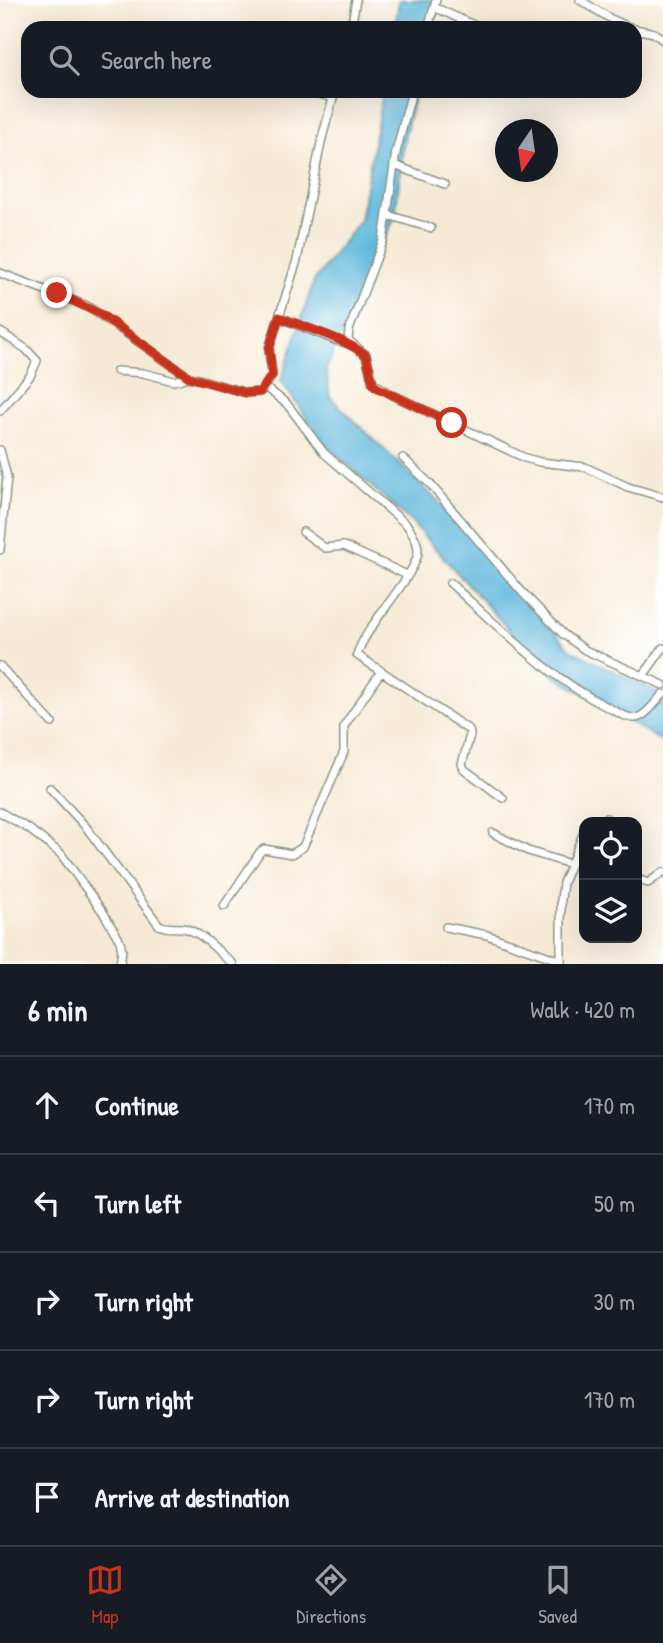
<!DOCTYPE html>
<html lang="en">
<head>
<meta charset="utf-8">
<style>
	:root { --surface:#171b24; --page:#242831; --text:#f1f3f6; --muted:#9ea1a6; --line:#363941; --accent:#c8321e }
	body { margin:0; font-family:"Patrick Hand",sans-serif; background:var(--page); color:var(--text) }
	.controls { position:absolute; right:21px; bottom:21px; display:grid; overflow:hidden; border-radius:14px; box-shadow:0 7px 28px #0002 }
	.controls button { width:63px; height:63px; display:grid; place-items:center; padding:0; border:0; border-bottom:2px solid var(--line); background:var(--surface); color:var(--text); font:35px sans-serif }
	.compass { position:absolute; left:495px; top:119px; width:63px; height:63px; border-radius:50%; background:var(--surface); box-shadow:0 7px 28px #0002; rotate:193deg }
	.stop { position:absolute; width:21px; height:21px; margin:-16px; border:5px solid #c8321e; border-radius:50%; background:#fff }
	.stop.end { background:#c8321e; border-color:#fff; box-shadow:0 2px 7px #0008 }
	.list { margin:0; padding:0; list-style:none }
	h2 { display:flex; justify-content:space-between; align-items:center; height:91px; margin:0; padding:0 28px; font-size:30px }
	h2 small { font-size:23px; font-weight:400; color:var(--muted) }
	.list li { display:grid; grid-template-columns:46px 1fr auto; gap:21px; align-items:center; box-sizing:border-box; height:98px; padding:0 28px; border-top:2px solid var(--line) }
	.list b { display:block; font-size:26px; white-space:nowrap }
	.list em { font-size:23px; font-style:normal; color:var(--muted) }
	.icon { flex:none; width:38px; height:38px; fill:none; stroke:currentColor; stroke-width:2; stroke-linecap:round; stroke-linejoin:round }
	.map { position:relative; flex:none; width:663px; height:964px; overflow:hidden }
	.search { position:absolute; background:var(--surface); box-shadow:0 7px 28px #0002; left:21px; right:21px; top:21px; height:77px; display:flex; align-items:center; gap:18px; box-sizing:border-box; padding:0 24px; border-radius:21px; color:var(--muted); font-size:26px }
	.sheet { height:581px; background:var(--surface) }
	nav { display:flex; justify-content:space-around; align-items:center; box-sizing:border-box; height:98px; border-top:2px solid var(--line); background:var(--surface); font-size:19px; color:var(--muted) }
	nav a { display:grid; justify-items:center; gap:4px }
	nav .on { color:var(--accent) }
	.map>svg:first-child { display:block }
	.water { fill:#5eb7db; stroke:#3e7a88; stroke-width:2 }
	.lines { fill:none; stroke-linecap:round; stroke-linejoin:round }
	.lane-casing { stroke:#8a9485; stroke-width:6 }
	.street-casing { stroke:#8a9485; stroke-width:10 }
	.lane { stroke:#fff; stroke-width:3.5 }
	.street { stroke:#fff; stroke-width:7 }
	.route { stroke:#c8321e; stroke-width:9 }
</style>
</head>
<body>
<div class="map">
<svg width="663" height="964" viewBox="0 0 663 964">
	<rect width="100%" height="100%" fill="#fff"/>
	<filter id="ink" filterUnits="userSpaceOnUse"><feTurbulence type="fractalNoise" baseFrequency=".0143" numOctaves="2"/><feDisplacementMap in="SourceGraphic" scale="14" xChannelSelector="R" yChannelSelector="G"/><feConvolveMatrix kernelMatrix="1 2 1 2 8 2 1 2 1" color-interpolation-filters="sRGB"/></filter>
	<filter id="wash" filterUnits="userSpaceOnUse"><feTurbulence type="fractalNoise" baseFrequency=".00686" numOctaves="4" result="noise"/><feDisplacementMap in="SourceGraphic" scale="28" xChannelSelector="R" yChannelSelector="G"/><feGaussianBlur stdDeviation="1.57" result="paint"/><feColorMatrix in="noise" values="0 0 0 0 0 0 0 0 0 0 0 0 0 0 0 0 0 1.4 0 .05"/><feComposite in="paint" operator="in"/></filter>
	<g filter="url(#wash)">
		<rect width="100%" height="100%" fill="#f6ead6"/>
		<path class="water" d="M399 0H440L433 28H395Z
			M383 91H416L404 138 395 217 326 369 330 397 449 512 571 650 663 695V742L556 677 540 664 411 522 325 444 281 381 314 281 360 220Z"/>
	</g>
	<g filter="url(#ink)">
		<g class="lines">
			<g class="lane-casing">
				<path id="lane" d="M300 91 331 99"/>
			</g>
			<g class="street-casing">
				<path id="street" d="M580 0 611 19 632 28
					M434 7 480 28
					M351 28 356 0
					M428 28 436 0
					M635 29 654 33 663 40
					M412 91 396 152 383 241 349 330 348 340 366 355 373 383 395 396 525 458 540 462 585 467 628 487 663 497
					M394 165 445 184
					M388 215 431 228
					M0 273 87 306 189 377
					M279 317 335 340 349 343
					M0 332 26 349 37 361 30 376 0 411
					M117 371 143 373 174 381 189 377 195 378 246 393 260 392 265 387 272 375 269 349 297 260 322 138 335 91
					M265 387 287 404 324 453 407 525C412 532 418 541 418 550 419 573 364 627 357 655L469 730 470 735 462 764 464 769 503 798
					M0 450 7 477 0 550
					M403 458 430 484 522 592 563 634 585 650 663 685
					M303 532 325 548 344 546 407 575
					M450 583C500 628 550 679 611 709 618 712 627 719 635 718 645 718 656 701 663 694
					M0 666 52 723
					M643 676 663 648
					M50 788 86 827 159 925C169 930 177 926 187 929 205 935 218 952 233 964
					M0 812 29 829 61 854 103 912 120 941 122 950 120 964
					M589 822 590 820
					M606 822V818
					M493 833 528 851 570 864
					M637 879 648 883 663 872
					M224 906 260 852 264 849 292 854 303 847 344 752V726L380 673
					M446 927 487 935 561 961
					M561 964V899L563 883 584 832"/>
			</g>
			<use href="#lane" class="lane"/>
			<use href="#street" class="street"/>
		</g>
	</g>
	<g class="lines" filter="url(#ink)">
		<path class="route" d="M57 293 100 314 189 377 246 393 260 392 272 375 269 349 279 317C308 329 341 337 366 355L373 383 376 387 452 423"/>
	</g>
</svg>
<div class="controls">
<button><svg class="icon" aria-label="locate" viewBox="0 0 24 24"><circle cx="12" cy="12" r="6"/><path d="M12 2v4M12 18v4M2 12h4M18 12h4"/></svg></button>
<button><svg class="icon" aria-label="layers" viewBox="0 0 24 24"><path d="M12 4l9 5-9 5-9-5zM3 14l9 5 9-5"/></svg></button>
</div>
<svg class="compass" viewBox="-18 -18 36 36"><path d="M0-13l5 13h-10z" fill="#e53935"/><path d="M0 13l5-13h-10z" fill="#9ea1a6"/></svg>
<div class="stop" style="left:452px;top:423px"></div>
<div class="stop end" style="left:57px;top:293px"></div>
<div class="search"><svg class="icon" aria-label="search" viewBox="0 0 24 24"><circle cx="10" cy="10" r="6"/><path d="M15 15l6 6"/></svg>Search here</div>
</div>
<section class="sheet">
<h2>6 min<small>Walk · 420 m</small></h2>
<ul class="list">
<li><svg class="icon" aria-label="ahead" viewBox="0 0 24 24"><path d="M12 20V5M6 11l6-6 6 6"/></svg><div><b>Continue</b></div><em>170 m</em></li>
<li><svg class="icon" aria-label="left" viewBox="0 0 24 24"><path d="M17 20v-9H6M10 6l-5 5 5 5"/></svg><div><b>Turn left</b></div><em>50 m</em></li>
<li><svg class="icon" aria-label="right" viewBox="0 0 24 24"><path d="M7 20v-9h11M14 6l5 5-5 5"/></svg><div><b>Turn right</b></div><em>30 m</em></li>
<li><svg class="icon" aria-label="right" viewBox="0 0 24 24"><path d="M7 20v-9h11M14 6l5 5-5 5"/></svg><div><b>Turn right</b></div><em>170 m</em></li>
<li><svg class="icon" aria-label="arrive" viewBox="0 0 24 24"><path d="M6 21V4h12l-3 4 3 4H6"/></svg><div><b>Arrive at destination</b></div></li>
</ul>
</section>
<nav>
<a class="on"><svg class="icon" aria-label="map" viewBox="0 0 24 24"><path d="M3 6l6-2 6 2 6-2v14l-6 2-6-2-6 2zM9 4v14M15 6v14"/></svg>Map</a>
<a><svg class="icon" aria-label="directions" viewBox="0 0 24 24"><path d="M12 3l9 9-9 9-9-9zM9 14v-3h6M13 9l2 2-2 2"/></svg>Directions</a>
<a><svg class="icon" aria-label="saved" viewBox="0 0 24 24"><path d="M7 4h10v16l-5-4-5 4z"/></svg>Saved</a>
</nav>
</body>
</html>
